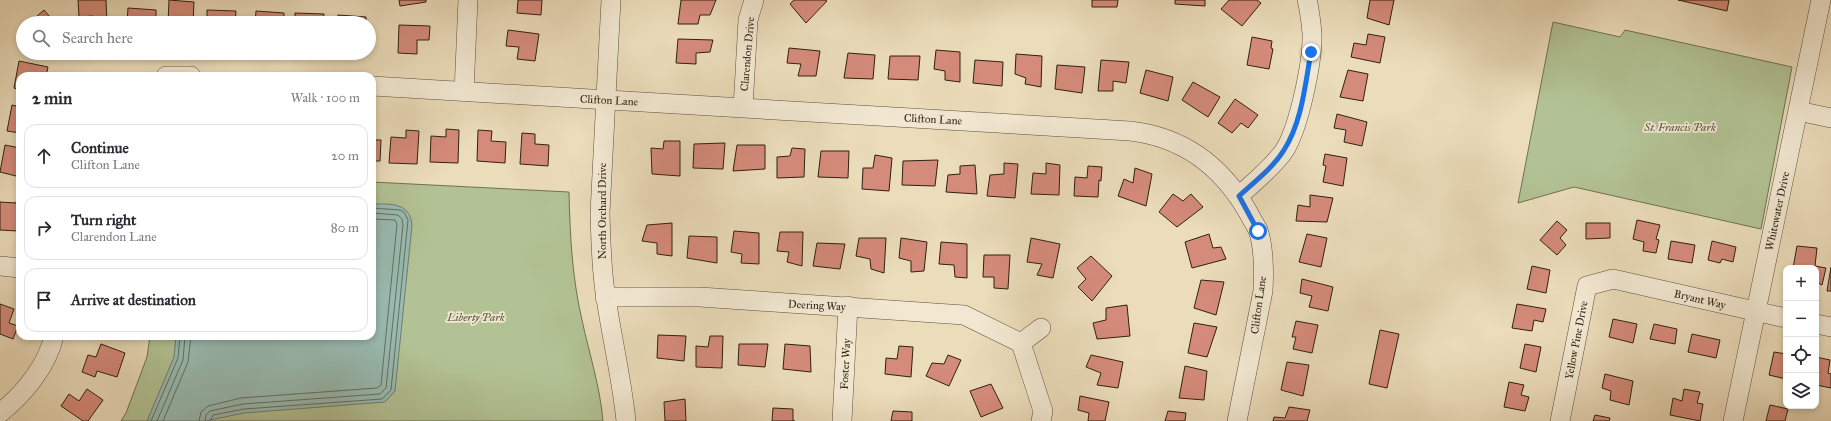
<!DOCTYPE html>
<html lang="en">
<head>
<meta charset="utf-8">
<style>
	:root { --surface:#fff; --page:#f2f2f3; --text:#2b2b33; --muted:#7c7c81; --line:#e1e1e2 }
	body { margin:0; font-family:"IM FELL Great Primer",serif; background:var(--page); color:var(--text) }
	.controls { position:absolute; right:12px; bottom:12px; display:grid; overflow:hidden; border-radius:8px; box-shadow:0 2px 6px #0003 }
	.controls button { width:36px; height:36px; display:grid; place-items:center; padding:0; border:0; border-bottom:1px solid var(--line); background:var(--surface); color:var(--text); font:20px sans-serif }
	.stop { position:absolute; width:12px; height:12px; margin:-9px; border:3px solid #1a73e8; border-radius:50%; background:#fff }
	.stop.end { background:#1a73e8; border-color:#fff; box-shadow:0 1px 4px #0008 }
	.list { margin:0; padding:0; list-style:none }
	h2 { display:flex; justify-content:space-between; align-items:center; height:52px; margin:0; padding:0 16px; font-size:17px }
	h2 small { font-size:13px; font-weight:400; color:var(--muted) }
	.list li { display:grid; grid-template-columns:26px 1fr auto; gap:12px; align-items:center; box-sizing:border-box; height:64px; margin:0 8px 8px; padding:0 8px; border:1px solid var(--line); border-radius:12px }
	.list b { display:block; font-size:15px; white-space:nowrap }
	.list p { margin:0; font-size:13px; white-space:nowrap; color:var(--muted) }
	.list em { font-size:13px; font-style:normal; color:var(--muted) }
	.icon { flex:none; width:22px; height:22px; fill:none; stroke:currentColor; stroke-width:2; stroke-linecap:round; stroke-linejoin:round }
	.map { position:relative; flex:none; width:1831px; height:421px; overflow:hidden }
	.search { position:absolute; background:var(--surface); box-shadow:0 2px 6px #0003; left:16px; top:16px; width:360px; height:44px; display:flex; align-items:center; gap:10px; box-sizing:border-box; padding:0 14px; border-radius:22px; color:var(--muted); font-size:15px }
	.panel { position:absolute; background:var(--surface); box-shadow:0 2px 6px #0003; left:16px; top:72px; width:360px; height:268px; border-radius:12px }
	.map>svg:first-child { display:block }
	.green { fill:#b2c294; stroke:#707153 }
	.water { fill:#98bbb2; stroke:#6e7d72 }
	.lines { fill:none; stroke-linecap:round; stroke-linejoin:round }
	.shore { stroke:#646e62; stroke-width:1 }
	.building { fill:#d58b7a; stroke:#2f2012 }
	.minor-casing { stroke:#5e4f3c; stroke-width:20 }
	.minor { stroke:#f2e8d2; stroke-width:19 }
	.route { stroke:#1a73e8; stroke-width:5 }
	.labels { text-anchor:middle; stroke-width:3.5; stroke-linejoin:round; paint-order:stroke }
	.street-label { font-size:11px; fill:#2f2012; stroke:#f2e8d2 }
	.park-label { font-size:11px; font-style:italic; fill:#565139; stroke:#f2e8d2 }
</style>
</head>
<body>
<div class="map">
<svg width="1831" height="421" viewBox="0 0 1831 421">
	<rect width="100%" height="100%" fill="#ebdcba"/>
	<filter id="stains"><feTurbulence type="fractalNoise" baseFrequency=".005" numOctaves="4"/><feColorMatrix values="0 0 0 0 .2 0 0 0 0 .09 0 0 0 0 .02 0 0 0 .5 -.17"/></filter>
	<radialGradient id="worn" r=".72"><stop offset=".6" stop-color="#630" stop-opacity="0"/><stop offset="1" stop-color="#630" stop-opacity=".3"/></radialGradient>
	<path class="green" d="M1553 22 1620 37 1625 30 1792 67 1761 229 1574 187 1518 203Z
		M372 182 569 192C570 235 572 277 582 320 589 353 600 386 603 421H121L126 413 147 357 150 336H372Z"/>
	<path class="water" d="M372 204C390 204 410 202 412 225L395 391 385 402 244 413 205 421H147L174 357 176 336H372Z"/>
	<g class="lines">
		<path class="shore" d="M151 421 178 358 180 336
			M157 421 183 360 185 336
			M163 421 188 362 191 336
			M199 421 201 412 208 406 241 398 377 388 381 385 397 224 395 220 372 219
			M205 421 206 415 210 411 243 404 380 394 386 388 403 225 402 219 398 215 372 213
			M210 421 213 415 244 409 382 399 391 390 408 220 404 212 400 210 372 208"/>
	</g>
	<path class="building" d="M78 0H106L107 23H93V16L79 17Z
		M169 0 194 2 193 23H168Z
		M399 0H426V2L400 6Z
		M518 0H542L541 15 517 13Z
		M681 0H716L710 15H700L698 24H678Z
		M794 0H825L827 1 806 23 790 4Z
		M1092 0H1118L1117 7H1092Z
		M1175 0H1205V6L1175 4Z
		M1229 0H1257L1261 3 1242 26 1221 9Z
		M1370 0H1394L1389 25 1367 18Z
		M1678 0H1729L1727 11Z
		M128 8 156 10V23H127Z
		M44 10 55 23H29Z
		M207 10 236 11 235 23H207Z
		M256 11 284 13V23H255Z
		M295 13 324 14 323 23H295Z
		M338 15 366 17V23H337Z
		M399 25 430 26 429 40H417V54L398 53Z
		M508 30 539 34 535 61 517 59 519 47 506 46Z
		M1368 34 1385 37 1380 63 1351 57 1354 43 1366 45Z
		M1252 37 1272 41 1271 48 1273 49 1269 69 1247 65Z
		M678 39 713 40 710 52 696 53V64L676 63Z
		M789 48 820 51 816 76H798L801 64 787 63Z
		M936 50 960 52V82L945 80V71L934 69Z
		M848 53 875 55 873 79 844 78Z
		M1016 54 1042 56 1041 87 1025 84 1026 78 1015 74Z
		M890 56H920L918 80 888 79Z
		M975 60 1003 62 1002 86 973 83Z
		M1101 60 1129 62 1126 83 1113 81V91H1098Z
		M19 61 48 67 46 76H20V90L14 88Z
		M1057 65 1085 67 1082 93 1055 89Z
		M1146 70 1173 77 1168 101 1140 93Z
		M1348 70 1368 74 1363 101 1340 97Z
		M1193 82 1220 97 1208 117 1182 100Z
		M1235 99 1258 115 1248 128 1241 123 1232 133 1218 123Z
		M12 105 20 107V133L7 131Z
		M1337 114 1367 122 1362 146 1344 142 1346 130 1334 128Z
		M446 129 459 130 458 163 430 162 431 136 446 137Z
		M406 130 419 131 417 164 389 163 391 137 406 138Z
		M478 130 492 131 491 141 506 142 505 163 477 161Z
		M522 133 535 134V144L549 145 548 166 520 164Z
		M372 140H381L380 161H372Z
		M664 141H680V176L652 174 651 148 663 149Z
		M725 143 723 169 693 168 694 144Z
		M5 145 20 148V177L0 172Z
		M737 145H765V169L733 171Z
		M792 148 805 149 804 177 777 178V157L790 156Z
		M821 151H849L848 178 818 177Z
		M1325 154 1347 158 1343 186 1323 182 1326 166 1323 165Z
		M875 155 892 158 889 191 862 189 863 168H873Z
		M938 160 935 186 902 185 903 161Z
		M1004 163 1018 164 1015 198 987 196 990 175 1004 174Z
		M1046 163 1060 165 1059 195 1031 194 1033 173 1046 174Z
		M975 165 977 194 946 192 948 175 960 174V166Z
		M1088 166 1102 167 1101 181 1099 180 1098 197 1074 196 1075 177 1087 178Z
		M1135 168 1152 174 1146 206 1118 196 1124 179 1133 183Z
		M1173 194 1183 201 1191 194 1203 207 1177 227 1159 212Z
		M1310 195 1333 198 1327 222 1296 221 1298 205 1310 207Z
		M17 198H20L18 231 0 230V202L16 203Z
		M1637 220 1660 225 1656 239 1659 240 1656 253 1643 251 1644 242 1633 239Z
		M1557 221 1567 230 1560 238 1566 245 1557 255 1540 240Z
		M672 223V256L657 254V243L642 241 647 225Z
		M1586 223H1610V238L1586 239Z
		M734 231 759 233V264L741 263 742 254 731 252Z
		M780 232H803L802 266 787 262 789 252 777 251Z
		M1209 234 1213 248 1221 247 1226 259 1192 268 1185 242Z
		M1307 234 1327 238 1321 267 1299 262Z
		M689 236 717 237V263L687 258Z
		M859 238H886L884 273 871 269 870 259 856 256Z
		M901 238 927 242 924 271 911 272V261L899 258Z
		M1031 238 1060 244 1053 278 1037 275 1042 264 1027 262Z
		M1671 241 1695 245 1692 263 1668 259Z
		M1712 241 1736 247 1733 262 1722 259 1720 263 1708 260Z
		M941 242 967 244V278L955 277 954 265 939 264Z
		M817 243 845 244 840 269 813 266Z
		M1797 246 1817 248 1815 266 1826 268 1822 285 1816 282V268H1793Z
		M984 255H1010L1008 289 994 288V277H983Z
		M1091 256 1112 276 1092 301 1078 287 1086 279 1077 268Z
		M1532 266 1550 270 1546 293 1527 289Z
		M1831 267V291H1827Z
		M1302 279 1333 287 1328 311 1309 307 1312 296 1300 293Z
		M1201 280 1224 282 1216 315 1194 308Z
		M0 304 14 309 9 323 18 326 13 339 0 334Z
		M1517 304 1546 309 1543 322 1534 320 1532 331 1512 328Z
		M1127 305 1130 336 1097 339 1093 323 1106 320V308Z
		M1613 319 1637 324 1633 343 1609 337Z
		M1296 321 1318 325 1312 353 1293 349 1296 337H1292Z
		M1194 323 1217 327 1207 357 1188 353Z
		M1654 324 1677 329 1675 344 1650 339Z
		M1380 330 1399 334 1387 388 1369 384Z
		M1692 334 1720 340 1716 358 1688 352Z
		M658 335 686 336 684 361 657 358Z
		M710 336H723L722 368 696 367V346L708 347Z
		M101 344 125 353 117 377 97 371 95 377 82 372 88 355 96 357Z
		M739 344H768L765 367 738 365Z
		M785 344 810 346 811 372 783 369Z
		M1525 344 1541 347 1536 372 1520 368Z
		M899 346 913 347 911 377 885 374 886 358 897 359Z
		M1774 352 1786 354V379L1769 375Z
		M948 355 961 360 949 386 926 376 932 363 944 364Z
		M1091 355 1123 362 1118 388 1097 385 1101 373 1086 367Z
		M1816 357 1830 360 1828 373 1831 374V388L1816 385Z
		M1287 362 1309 365 1303 396 1281 390Z
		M1185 366 1207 371 1204 400 1179 398Z
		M1605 374 1633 381 1629 405 1610 400 1611 391 1602 388Z
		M1509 382 1524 385 1521 395 1529 397 1525 411 1504 407Z
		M991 384 1003 408 981 417 970 391Z
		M87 389 103 400 88 421H83L61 406 69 394 79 401Z
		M1684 389 1700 392 1697 403 1703 404 1700 421 1670 415 1673 398 1682 401Z
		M1080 396 1109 402 1105 421H1088L1089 413 1078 410Z
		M685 399 686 421H665L664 402Z
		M1770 405 1788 409 1785 421H1766Z
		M1289 407 1310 410 1307 421H1273L1274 417 1285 418Z
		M773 408 793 409V421H795H772Z
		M893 411 912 412V421H891Z
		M1168 411 1186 413 1185 421H1165Z
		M1595 415 1610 418 1609 421H1593Z"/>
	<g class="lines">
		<g class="minor-casing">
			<path id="minor" d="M611 0 600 213C601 241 601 270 606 298 612 339 622 380 626 421
				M166 76H191
				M372 86 1130 131C1183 137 1221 165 1248 212 1251 218 1255 224 1258 230 1264 246 1264 275 1263 291L1237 421
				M464 92 468 0
				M743 108 748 20 754 0
				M1798 111 1831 118
				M1239 196C1254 182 1272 168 1284 151 1299 128 1313 61 1312 33 1311 22 1310 11 1307 0
				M0 266 20 268
				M605 297H700L964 315 1021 343
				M1816 324 1831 327
				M1021 343 1043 411 1041 421
				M1021 343 1041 328
				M0 413C24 394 47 366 54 336
				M842 421 848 306
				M1560 421 1587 286 1613 279 1786 318
				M1733 421 1821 0"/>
		</g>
		<use href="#minor" class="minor"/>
	</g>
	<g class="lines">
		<path class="route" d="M1258 231 1239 196C1254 182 1273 168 1284 150 1302 122 1305 85 1311 52"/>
	</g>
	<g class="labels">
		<g class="street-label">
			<text transform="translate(747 54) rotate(-85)" y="4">Clarendon Drive</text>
			<text transform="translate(609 100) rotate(3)" y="4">Clifton Lane</text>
			<text transform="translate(933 119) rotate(3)" y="4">Clifton Lane</text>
			<text transform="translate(602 211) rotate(-90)" y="4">North Orchard Drive</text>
			<text transform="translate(1777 211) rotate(-78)" y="4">Whitewater Drive</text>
			<text transform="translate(1700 299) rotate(13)" y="4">Bryant Way</text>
			<text transform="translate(817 305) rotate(3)" y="4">Deering Way</text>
			<text transform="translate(1258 305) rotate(-82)" y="4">Clifton Lane</text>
			<text transform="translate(1576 340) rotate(-79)" y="4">Yellow Pine Drive</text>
			<text transform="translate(845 364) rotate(-87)" y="4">Foster Way</text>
		</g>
		<g class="park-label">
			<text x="1680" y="131">St. Francis Park</text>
			<text x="476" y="321">Liberty Park</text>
		</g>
	</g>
	<rect width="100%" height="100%" filter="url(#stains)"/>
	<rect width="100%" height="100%" fill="url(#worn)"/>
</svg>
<div class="controls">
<button>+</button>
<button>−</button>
<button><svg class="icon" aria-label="locate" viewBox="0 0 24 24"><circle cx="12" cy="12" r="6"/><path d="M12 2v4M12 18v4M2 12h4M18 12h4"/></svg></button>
<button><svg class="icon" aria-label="layers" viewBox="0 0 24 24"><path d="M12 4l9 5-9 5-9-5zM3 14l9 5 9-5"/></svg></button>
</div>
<div class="stop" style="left:1258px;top:231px"></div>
<div class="stop end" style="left:1311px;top:52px"></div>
<div class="search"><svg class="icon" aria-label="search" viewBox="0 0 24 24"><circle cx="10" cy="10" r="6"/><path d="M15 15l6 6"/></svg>Search here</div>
<section class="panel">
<h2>2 min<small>Walk · 100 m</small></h2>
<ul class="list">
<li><svg class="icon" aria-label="ahead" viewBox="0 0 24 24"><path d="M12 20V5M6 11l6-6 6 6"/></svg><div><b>Continue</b><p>Clifton Lane</p></div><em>20 m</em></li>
<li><svg class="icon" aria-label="right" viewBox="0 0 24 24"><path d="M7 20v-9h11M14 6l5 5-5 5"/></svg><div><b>Turn right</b><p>Clarendon Lane</p></div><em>80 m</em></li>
<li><svg class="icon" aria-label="arrive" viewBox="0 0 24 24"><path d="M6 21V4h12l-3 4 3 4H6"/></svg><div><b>Arrive at destination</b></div></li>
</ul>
</section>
</div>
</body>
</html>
